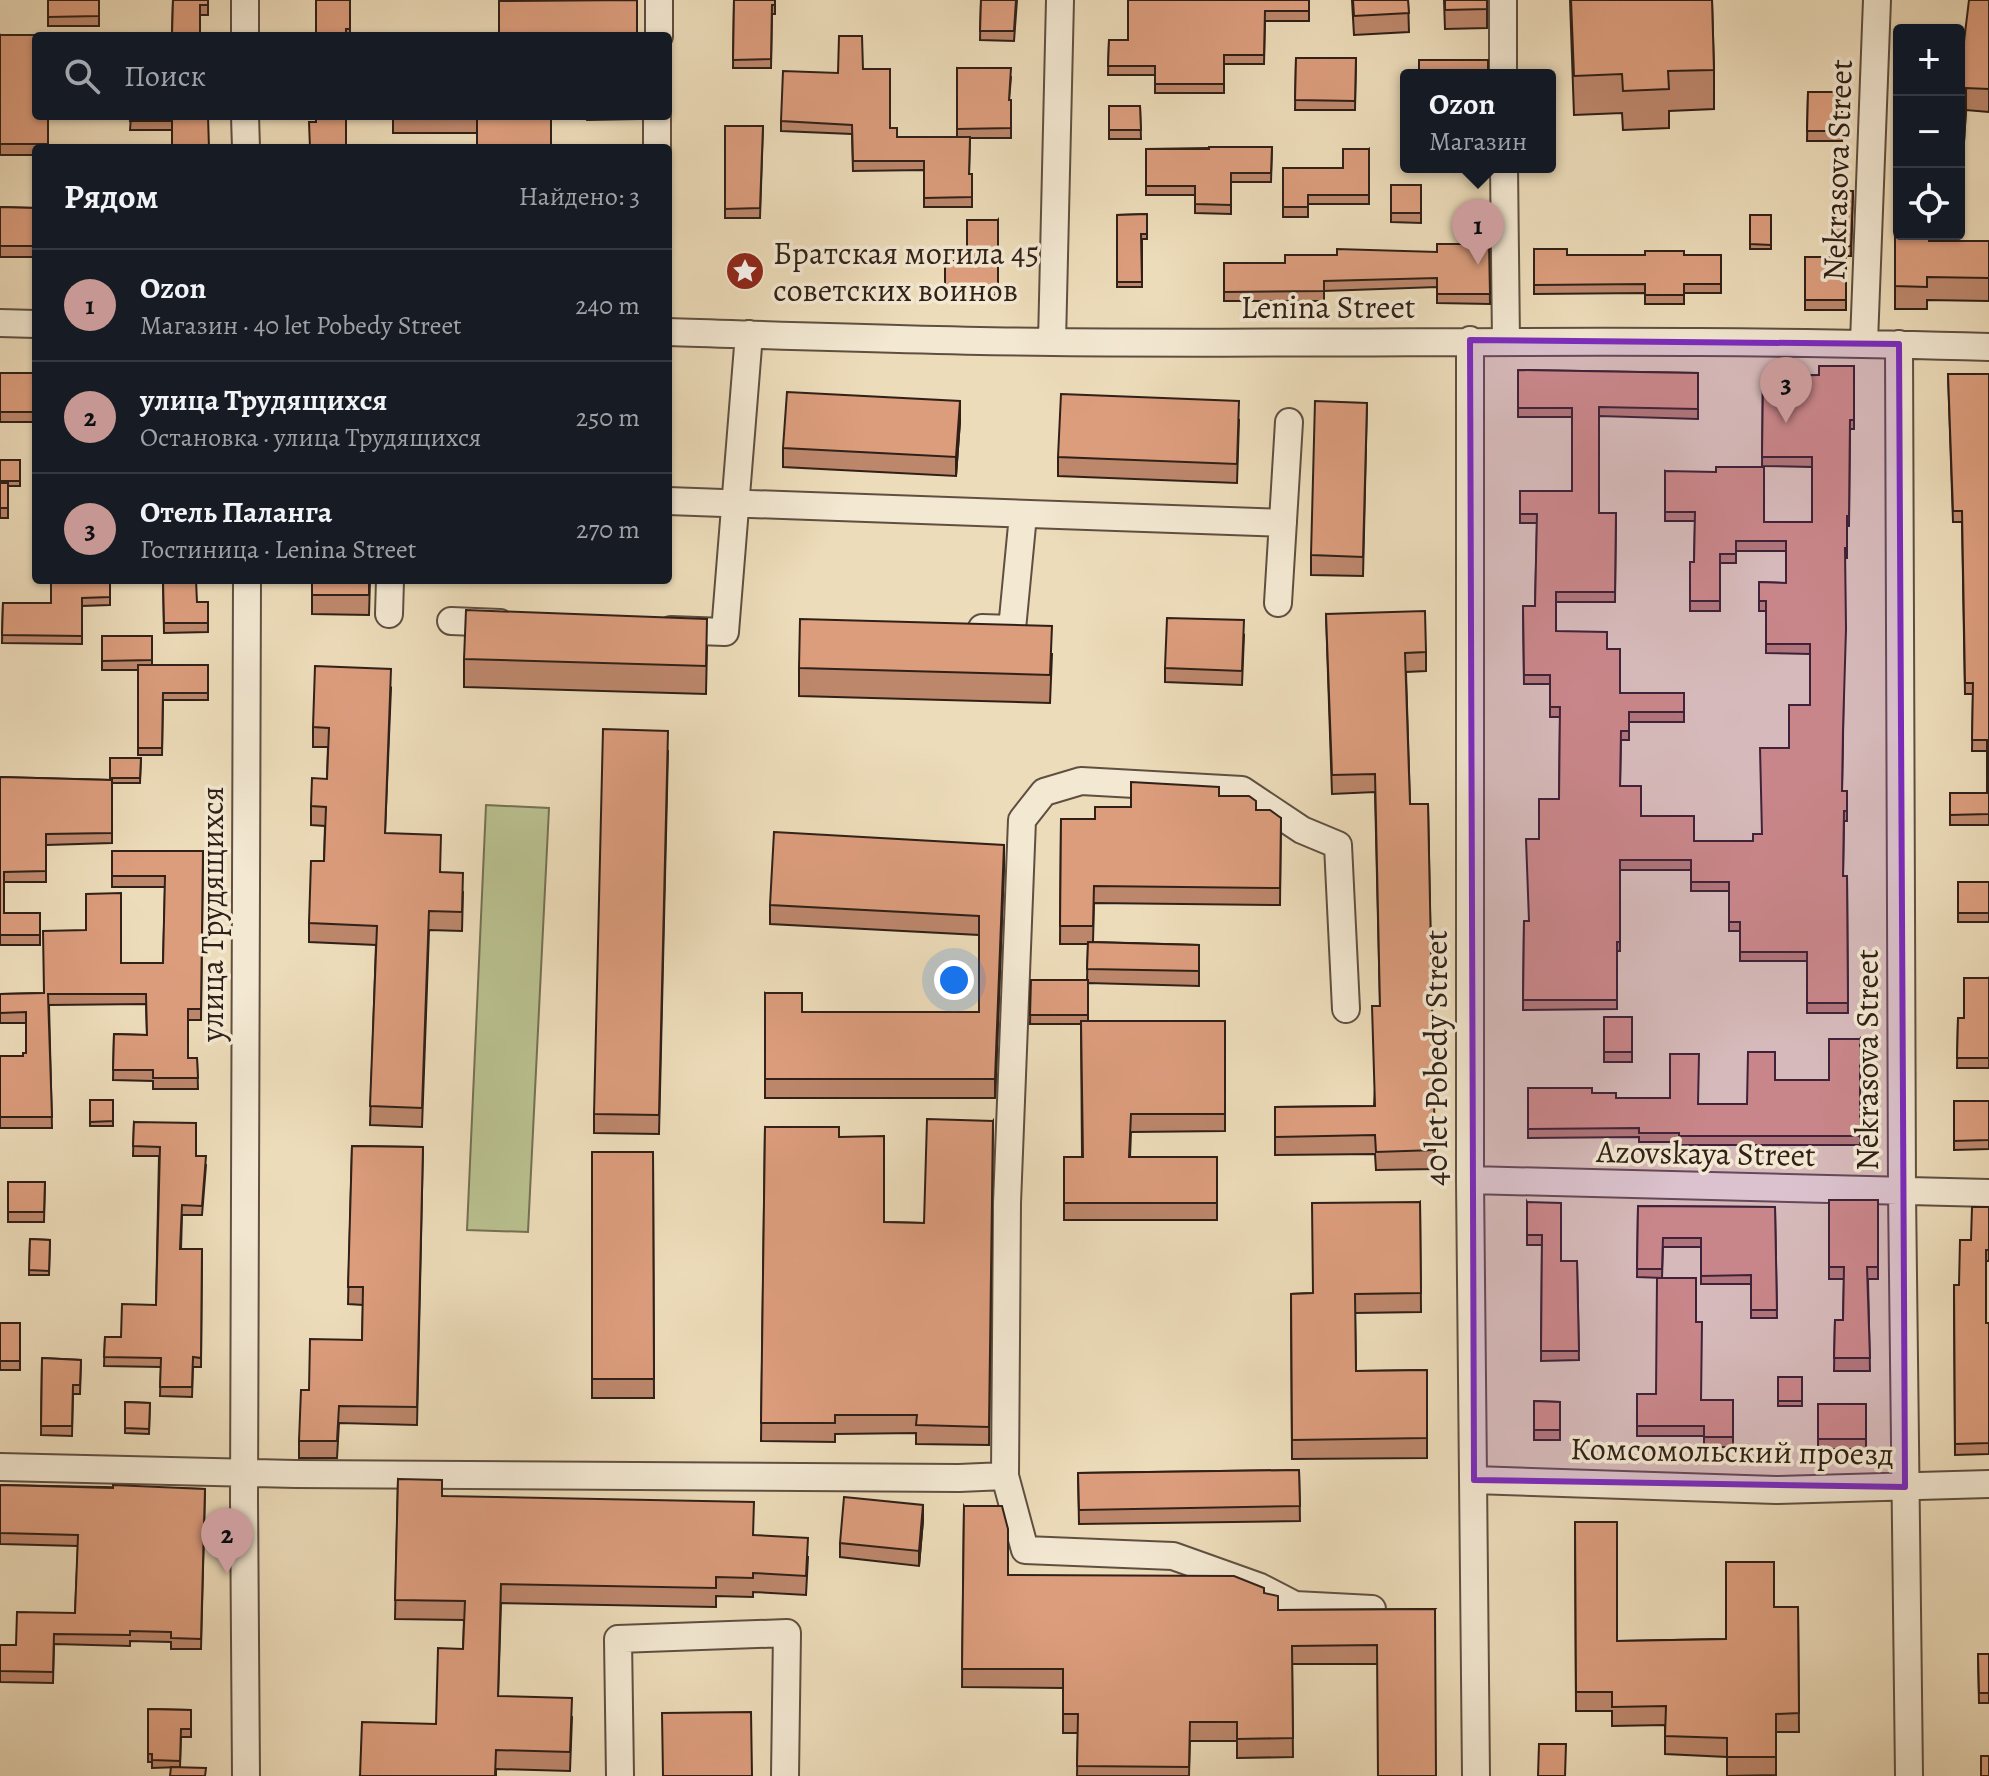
<!DOCTYPE html>
<html lang="ru">
<head>
<meta charset="utf-8">
<style>
	:root { --surface:#171b24; --page:#20242c; --text:#f1f3f6; --muted:#9ea1a6; --line:#363941; --accent:#c59692 }
	body { margin:0; font-family:Alegreya,serif; background:var(--page); color:var(--text) }
	.controls { position:absolute; right:24px; top:24px; display:grid; overflow:hidden; border-radius:8px; box-shadow:0 2px 6px #0004 }
	.controls button { width:72px; height:72px; display:grid; place-items:center; padding:0; border:0; border-bottom:2px solid var(--line); background:var(--surface); color:var(--text); font:40px sans-serif }
	.you { position:absolute; left:954px; top:980px; width:28px; height:28px; margin:-20px; border:6px solid #fff; border-radius:50%; background:#1a73e8; box-shadow:0 0 0 12px #1a73e833 }
	.badge { display:grid; place-items:center; width:52px; height:52px; border-radius:50%; background:var(--accent); color:#111; font-size:26px; font-weight:700 }
	.pin { position:absolute; translate:-50% -66px; filter:drop-shadow(0 2px 4px #0008) }
	.pin::after { content:''; position:absolute; top:42px; width:28px; height:24px; background:inherit; clip-path:polygon(0 0,100% 0,50% 100%) }
	.popup { position:absolute; left:1400px; top:69px; width:156px; height:104px; box-sizing:border-box; display:grid; place-content:center; border-radius:8px; background:var(--surface); filter:drop-shadow(0 2px 6px #0005); font-size:26px; white-space:nowrap; color:var(--muted) }
	.popup b { font-size:30px; color:var(--text) }
	.popup::after { content:''; position:absolute; left:50%; top:100%; margin-left:-16px; border:16px solid transparent; border-top-color:var(--surface) }
	.list { margin:0; padding:0; list-style:none }
	h2 { display:flex; justify-content:space-between; align-items:center; height:104px; margin:0; padding:0 32px; font-size:34px }
	h2 small { font-size:26px; font-weight:400; color:var(--muted) }
	.list li { display:grid; grid-template-columns:52px 1fr auto; gap:24px; align-items:center; box-sizing:border-box; height:112px; padding:0 32px; border-top:2px solid var(--line) }
	.list b { display:block; font-size:30px; white-space:nowrap }
	.list p { margin:0; font-size:26px; white-space:nowrap; color:var(--muted) }
	.list em { font-size:26px; font-style:normal; color:var(--muted) }
	.icon { flex:none; width:44px; height:44px; fill:none; stroke:currentColor; stroke-width:2; stroke-linecap:round; stroke-linejoin:round }
	.map { position:relative; flex:none; width:1989px; height:1776px; overflow:hidden }
	.search { position:absolute; background:var(--surface); box-shadow:0 2px 6px #0004; left:32px; top:32px; width:640px; height:88px; display:flex; align-items:center; gap:20px; box-sizing:border-box; padding:0 28px; border-radius:8px; color:var(--muted); font-size:30px }
	.panel { position:absolute; background:var(--surface); box-shadow:0 2px 6px #0004; left:32px; top:144px; width:640px; height:440px; border-radius:8px }
	.map>svg:first-child { display:block }
	.green { fill:#b9c08f; stroke:#747054; stroke-width:2 }
	.lines { fill:none; stroke-linecap:round; stroke-linejoin:round }
	.minor-casing { stroke:#5f4f40; stroke-width:30 }
	.minor { stroke:#f3e8d2; stroke-width:26 }
	.wall { fill:#bd876c; stroke:#302018; stroke-width:2 }
	.shaded-wall { fill:#9a6e58; stroke:#302018; stroke-width:2 }
	.building { fill:#dc9d7d; stroke:#302018; stroke-width:2 }
	.marked { fill:#7b2cbf; fill-opacity:0.2; stroke:#7b2cbf; stroke-width:6; stroke-linejoin:round }
	.labels { text-anchor:middle; stroke-width:7; stroke-linejoin:round; paint-order:stroke }
	.street-label { font-size:32px; fill:#302018; stroke:#f3e8d2 }
	.poi-label { font-size:32px; fill:#302018; stroke:#f3e8d2; text-anchor:start }
</style>
</head>
<body>
<div class="map">
<svg width="1989" height="1776" viewBox="0 0 1989 1776">
	<rect width="100%" height="100%" fill="#eddcba"/>
	<filter id="stains"><feTurbulence type="fractalNoise" baseFrequency=".0025" numOctaves="4"/><feColorMatrix values="0 0 0 0 .2 0 0 0 0 .09 0 0 0 0 .02 0 0 0 .5 -.17"/></filter>
	<radialGradient id="worn" r=".72"><stop offset=".6" stop-color="#630" stop-opacity="0"/><stop offset="1" stop-color="#630" stop-opacity=".3"/></radialGradient>
	<path class="green" d="M486 805 549 808 528 1232 467 1230Z"/>
	<g class="lines">
		<g class="minor-casing">
			<path id="minor" d="M245 0V36
				M1503 0V75
				M659 36V0
				M245 116 246 148
				M657 148V116
				M1504 167 1506 341
				M0 323 36 324
				M668 332C796 336 925 341 1053 342 1365 345 1677 337 1989 347
				M1470 340V1180L1476 1776
				M1052 342 1060 0
				M1864 342 1877 0
				M1899 344 1902 1192 1909 1776
				M668 501 1283 523
				M1278 603 1289 422
				M389 614 390 580
				M451 621 500 623
				M982 628 1012 629 1023 515
				M671 630 725 632 749 334
				M1470 1180 1989 1193
				M0 1467 296 1474 959 1478 1005 1476 1025 1550 1173 1556 1260 1587 1295 1605 1372 1609
				M1005 1476 1007 1203 1022 820 1044 792 1081 781 1242 790 1302 830 1338 845 1346 1009
				M1474 1480 1776 1490 1989 1484
				M246 1776 244 1500 247 580
				M620 1776 618 1639 787 1633 785 1776"/>
		</g>
		<use href="#minor" class="minor"/>
	</g>
	<path class="wall" d="M48 0H99V26H48Z
		M173 0H208V15H200L172 34Z
		M350 0V36H316Z
		M734 0H775V14H772L771 68H733Z
		M981 0H1017L1014 41 980 40Z
		M1352 0H1408L1409 32 1354 35Z
		M1444 0H1487V28L1445 29Z
		M1570 0H1712L1714 70V109L1669 111V128L1623 130 1622 113 1574 115Z
		M1989 0V112L1966 110 1964 142H1959V50H1963Z
		M1309 1V21H1265L1264 64H1224V93H1155V75H1108L1109 40H1128Z
		M0 35 48 116V148H36V155H0Z
		M1296 58H1356L1355 110H1295Z
		M957 68 1011 77 1009 100H1011V138H970L969 174H972V207H924V170L853 171 852 134 781 131V121L838 73 863 69 890 128 897 137H957Z
		M1808 92H1842V141H1807Z
		M1109 106H1140L1141 139H1109Z
		M131 116H208L172 130H130Z
		M316 116H551L477 133H393V118L346 119 316 122Z
		M584 116H637V119L587 120Z
		M725 126H763L760 218H725Z
		M1895 145H1898L1929 241H1989V301L1927 300V309H1895Z
		M1272 147 1271 182H1231V214L1195 213V195H1146V149Z
		M1369 149V204H1308V217H1283V168H1343Z
		M1391 185H1421V223L1391 222Z
		M1835 191H1853L1851 256H1835Z
		M0 207 36 208V257H0Z
		M1147 214V239H1142V287H1117V215Z
		M1750 215H1771V249H1750Z
		M998 220V295H945V261H967Z
		M1489 244 1490 304 1437 303V287L1324 291V301H1224V263H1285L1337 255 1437 252Z
		M1534 249 1567 255H1721V293H1684V304H1645V293L1534 294Z
		M1805 257H1846V310H1805Z
		M1854 366V429H1850L1849 526H1847V558H1845L1843 740 1842 791H1847V821H1844L1843 876H1847L1848 1013H1807V961H1740V931H1729V891H1691V870H1620V951H1617V1009L1523 1010 1524 921H1529L1539 839 1559 799 1560 717H1550V684H1524L1523 606H1535L1537 523H1520V491H1572V417H1518V370L1698 373V419L1599 416V513H1616L1615 602H1556V631L1607 649 1620 693H1684V722H1629V740H1621L1620 786 1641 816 1694 841H1753L1762 834 1789 748 1810 705V654L1766 653V611H1759V582L1786 583V551H1736V563H1720V611H1690V562H1694L1695 521H1665V471L1764 522H1812V467L1762 466 1763 376 1819 375Z
		M0 373H36V422H0Z
		M1948 374H1989V825H1950V793H1987V751H1972L1973 694H1965L1962 522H1953Z
		M1367 403 1363 576 1311 575V555Z
		M1239 420 1237 483 1058 476V457Z
		M960 421 956 476 783 467V448Z
		M0 460H20V486H8V518H0Z
		M110 580V605L82 606V644L2 643 3 603H51Z
		M163 580 197 602H208V632L164 633Z
		M312 580H370L369 615 312 614Z
		M1326 614 1426 652V671L1406 672 1410 804H1428L1435 1169 1376 1170 1375 1154 1275 1155V1107L1374 1106 1380 1006 1375 792 1332 794Z
		M1244 635 1242 685 1165 682V668Z
		M102 636H152V665H208V700H163L162 755H138V670H102Z
		M707 647 706 694 464 687V659Z
		M1052 654 1050 703 799 696V668Z
		M391 688 385 833 441 872 463 892 462 931 429 930 422 1127 370 1125 376 945 309 942V923L324 861 325 826 311 825V806L327 779 328 747H313V727Z
		M668 750 659 1134 594 1133V1114Z
		M110 758H141L140 783H112V843L46 845V882H4V913H40V945H0V777L110 780Z
		M1219 796 1256 810 1281 818 1280 905 1094 903 1093 942 1199 945V986L1088 983V1021H1225V1131L1131 1132 1130 1157H1217V1220H1064V1157H1082L1081 1024H1030L1031 980H1087L1088 944H1060L1061 819H1095L1131 807Z
		M112 851H203L201 1020H188V1058H197L198 1089H153V1081L113 1080 114 1034 147 1035 146 1004 49 1005 52 1128H0V1056H23L26 1053V1023H0V994L44 993 121 963H163L165 887H112Z
		M1004 864 995 1098H765V993L802 1012H979V935L770 924V905Z
		M1958 882H1989V922H1958Z
		M1989 978V1068H1957L1958 1018H1964Z
		M1604 1017H1632V1062H1604Z
		M1860 1039V1145H1679V1142H1639V1137L1528 1138V1088L1592 1093 1616 1098 1698 1104H1747L1775 1080H1829Z
		M90 1100H113V1126H90Z
		M1954 1101H1989V1149L1954 1150Z
		M993 1121 989 1445 916 1444V1433L835 1434V1442L761 1441 765 1127 839 1137 884 1222 924 1223Z
		M134 1122 196 1156 206 1165 202 1215H182L181 1249H202L201 1367H193L192 1397 160 1396 161 1367 104 1366 105 1337H121L156 1305 159 1156H133Z
		M352 1146 423 1147 417 1425 339 1423 337 1458H299V1441L309 1390 362 1340 363 1305 348 1304Z
		M592 1152H653L654 1398H592Z
		M8 1182H45L44 1222H8Z
		M1829 1200H1878V1279H1868L1870 1371H1834L1835 1320H1843L1844 1279H1829Z
		M1420 1202 1421 1312 1355 1313 1356 1371 1427 1370V1458L1292 1459 1291 1294 1313 1293Z
		M1527 1202 1561 1261H1577L1579 1360 1541 1361 1542 1245H1527Z
		M1638 1206 1775 1207 1777 1318H1751V1284H1701V1247H1663L1662 1278 1637 1277Z
		M1989 1207V1261H1986V1323H1989V1454L1955 1455 1954 1285H1959L1971 1240Z
		M30 1239 50 1240 49 1275H29Z
		M1696 1322 1701 1400H1733V1447H1704V1436H1637V1394H1656Z
		M0 1323H20V1370H0Z
		M42 1358 81 1360 80 1394H73L72 1436 41 1435Z
		M1778 1377H1802V1406H1778Z
		M1534 1401 1560 1402V1440H1534Z
		M125 1402 150 1403 149 1434 125 1433Z
		M1818 1404H1866V1449H1818Z
		M1299 1470 1300 1521 1079 1524 1078 1473Z
		M398 1479 442 1496 754 1535 808 1557 806 1595 753 1592V1597L716 1596V1607L501 1603 498 1697 572 1717 570 1771 496 1769V1776H360L436 1724 463 1649 464 1620 395 1619Z
		M0 1485 205 1489 201 1649H171V1642L130 1641V1646L54 1644 53 1683 0 1682V1645H16L75 1613 78 1546 0 1544Z
		M964 1506 1008 1575 1264 1593 1278 1610 1435 1609 1377 1664H1292L1293 1757 1237 1758V1741H1190L1189 1776H1077L1078 1733H1063V1688L962 1687Z
		M923 1520 919 1566 840 1557V1543Z
		M1575 1522 1617 1641 1726 1639 1774 1607H1798L1799 1732H1776V1775L1727 1776V1757L1665 1754V1725L1612 1726V1711H1576Z
		M1978 1654H1989V1703H1979Z
		M148 1709 191 1710V1737H181L180 1767 152 1768V1762H148Z"/>
	<path class="shaded-wall" d="M1966 88V110L1964 142V119Z
		M960 401V421L956 476V457Z
		M1004 845V864L995 1098V1079Z
		M923 1505V1520L919 1566V1551Z"/>
	<path class="building" d="M48 0H99V16L48 17Z
		M173 0H208V5H200V36H165V34H172Z
		M316 0H350V29H346V36H316Z
		M637 0V36H499V1Z
		M734 0H775V5H772L771 59 733 60Z
		M981 0H1016L1014 31H980Z
		M1128 0H1309V11H1265L1264 55H1224V84H1155V66H1108L1109 40H1128Z
		M1353 0H1408L1409 13 1354 16Z
		M1445 0H1487V9L1445 10Z
		M1571 0H1712L1714 70 1668 71 1669 89 1623 91 1622 74 1574 76Z
		M1969 0H1989V89L1966 88 1964 119H1959V50H1963Z
		M0 35H48L36 36V116H48V144H0Z
		M839 36H862L863 69H890V128H897V137H970L969 174H972V197L924 198V161H853L852 125 781 121 783 71 838 73Z
		M1296 58H1356L1355 101 1295 100Z
		M1419 60H1488V75H1419Z
		M957 68H1011L1009 100H1011V128L957 129Z
		M1808 92H1842V131H1807Z
		M1109 106H1140L1141 130H1109Z
		M131 116H208L209 148H172V121H130Z
		M316 116H346V148H310L309 122H316Z
		M393 116H551V148H477V118H393Z
		M725 126H763L760 208 725 209Z
		M1899 133V234H1929V241H1989V278L1927 277V287L1895 286V145H1898Z
		M1209 147H1272L1271 173H1231V205L1195 204V186H1146V149H1209Z
		M1343 149H1369V195H1308V207H1283V168H1343Z
		M1391 185H1421V213H1391Z
		M1835 191H1853L1851 246 1835 247Z
		M0 207 36 208V246H0Z
		M1147 214V234H1141L1142 282H1117V215Z
		M1750 215H1771V245L1750 244Z
		M967 220H998V287H945V261H967Z
		M1437 244H1489L1490 294H1437V278L1324 281V291L1224 292V263H1285V255H1337V249L1437 252Z
		M1534 249H1567V255H1645V251H1684V255H1721V284H1684V295H1645V284L1534 285Z
		M1805 257H1846V300H1805Z
		M1819 366H1854V420H1850L1849 516H1847V548H1845L1846 629 1843 730 1842 791H1847V811H1844L1843 876H1847L1848 1003H1807V952H1740V922H1729V882H1691V860H1620V942H1617V1000H1523L1524 921H1529L1526 839H1539V799H1559L1560 707H1550V675H1524L1523 606H1535L1537 514H1520V491H1572V408H1518V370L1698 373V409L1599 407V513H1616L1615 592H1556V631L1607 632V649H1620V693H1684V712H1629V731H1621L1620 786H1641V816H1694V841H1753V834H1762L1760 748H1789V705H1810V644H1766V601H1759V582L1786 583V541H1736V554H1720V601H1690V562H1694L1695 512H1665V471L1716 472V467H1764V522H1812V457H1762L1763 376 1819 375Z
		M0 373H36V412H0Z
		M1948 374H1989V814L1950 815V793H1987V740H1972L1973 683H1965L1962 511H1953Z
		M787 392 960 401 956 457 783 448Z
		M1061 394 1239 401 1237 464 1058 457Z
		M1315 401 1367 403 1363 557 1311 555Z
		M0 460H20V481H0Z
		M0 483H8V508H0Z
		M51 580H110V597L82 598V636L2 635 3 603H51Z
		M163 580H196L197 602H208V623H164Z
		M312 580H369V595H312Z
		M466 610 707 619 706 666 464 659Z
		M1425 611 1426 652 1405 653 1410 804H1428L1435 1150 1376 1152 1375 1135 1275 1137V1107L1375 1106 1372 1006H1380L1375 774 1332 775 1326 614Z
		M1167 618 1244 620 1242 671 1165 668Z
		M800 619 1052 626 1050 675 799 668Z
		M102 636H152V660L102 661Z
		M138 665H208V693H163L162 748H138Z
		M315 666 391 669 385 833 441 835 440 872 463 873 462 912 429 911 422 1108 370 1106 377 926 309 923 311 861H324L326 807 311 806 312 778 327 779 329 728 313 727Z
		M603 729 668 731 659 1115 594 1114Z
		M110 758H141L140 778H110Z
		M0 777 112 780V833L46 834V871L4 872V913H40V935H0Z
		M1131 782 1219 787V796H1249L1256 801V810H1270L1281 818 1280 888 1094 886 1093 926H1060L1061 819H1095V807H1131Z
		M774 832 1004 845 995 1079H765V993H802V1012H979V916L770 905Z
		M112 851H203L201 1009H188V1058H197L198 1078H153V1070H113L114 1034 147 1035 146 994H48L52 1117H0V1056H23V1053H26V1012L0 1013V994L44 993 43 931 86 930V894L121 893V963H163L165 876H112Z
		M1958 882H1989V913H1958Z
		M1088 942 1199 945V971L1087 969Z
		M1964 978H1989V1058H1957L1958 1018H1964Z
		M1031 980H1088V1015H1030Z
		M1604 1017H1632V1052H1604Z
		M1081 1021H1225V1114H1131L1129 1157H1217V1203H1064V1157H1083Z
		M1829 1039H1860V1136H1679V1133H1639V1128L1528 1129V1088H1592V1093H1616V1098H1670V1054H1699L1698 1104H1747L1748 1052H1775V1080H1829Z
		M90 1100H113V1121L90 1122Z
		M1954 1101H1989V1140L1954 1141Z
		M927 1119 993 1121 989 1427 916 1425 917 1415H835V1423H761L765 1127H839V1137L884 1136V1222L924 1223Z
		M134 1122 196 1123V1156H206L202 1206 182 1205 180 1249H202L201 1358 193 1357 192 1387H160L161 1358 104 1357 105 1337H121L122 1304 156 1305 160 1147 133 1146Z
		M352 1146 423 1147 417 1407 339 1406 337 1441H299L301 1390H309L310 1339 362 1340 363 1287H348Z
		M592 1152H653L654 1379H592Z
		M8 1182H45L44 1212H8Z
		M1829 1200H1878V1267H1867L1870 1358H1834L1835 1320H1843L1844 1267H1829Z
		M1420 1202 1421 1293 1355 1294 1356 1371 1427 1370V1438L1292 1440 1291 1294 1313 1293 1312 1203Z
		M1527 1202 1561 1203V1261H1577L1579 1351H1541L1542 1235H1527Z
		M1638 1206 1775 1207 1777 1310H1751V1275L1701 1276V1238H1663L1662 1269H1637Z
		M1972 1207H1989V1250H1986V1323H1989V1443L1955 1444 1954 1285H1959L1960 1240H1971Z
		M30 1239 50 1240 49 1271 29 1270Z
		M1657 1278H1696V1322H1702L1701 1400H1733V1437H1704V1426H1637V1394H1656Z
		M0 1323H20V1361H0Z
		M42 1358 81 1360 80 1385H73L72 1426H41Z
		M1778 1377H1802V1401H1778Z
		M1534 1401 1560 1402V1430H1534Z
		M125 1402 150 1403 149 1429 125 1428Z
		M1818 1404H1866V1439H1818Z
		M1299 1470 1300 1506 1079 1510 1078 1473Z
		M398 1479 442 1480V1496L754 1502 753 1535 808 1538 806 1576 753 1573V1578L716 1577V1588L501 1584 498 1696 572 1698 570 1752 496 1750 495 1776H360L362 1722 436 1724 438 1648 463 1649 465 1601 395 1600Z
		M0 1485 113 1488V1485L205 1489 201 1639 171 1638V1632L130 1631V1635L54 1634 53 1672 0 1671V1645H16L17 1612 75 1613 78 1535 0 1533Z
		M844 1497 923 1505 919 1551 840 1543Z
		M964 1506H1002L1008 1529V1575L1234 1576 1264 1588V1593L1278 1596V1610L1435 1609 1436 1776H1378L1377 1645 1292 1646 1293 1738 1237 1739V1722H1190L1189 1767 1077 1766 1078 1714H1063V1669H962Z
		M1575 1522H1617V1641L1726 1639V1562H1774V1607H1798L1799 1713 1776 1714V1757H1727V1738L1665 1736 1666 1706 1612 1707V1692H1576Z
		M1978 1654H1989V1693H1979Z
		M148 1709 191 1710V1729H181L180 1761 152 1760V1754H148Z
		M751 1712 752 1776H663L662 1713Z
		M1539 1744H1566L1565 1776H1538Z
		M1981 1756H1989V1776H1981Z
		M171 1767 206 1768 205 1776H170Z"/>
	<path class="marked" d="M1470 340 1899 344 1905 1487 1474 1480Z"/>
	<defs>
		<g id="sight-disc" transform="scale(2)"><circle r="9.5" fill="#8f2418" stroke="#f3e8d2"/><path d="M0-6L1.8-2.2L6-1.7L2.9 1.2L3.7 5.4L0 3.3L-3.7 5.4L-2.9 1.2L-6-1.7L-1.8-2.2Z" fill="#fff"/></g>
	</defs>
	<g fill-rule="evenodd">
		<use href="#sight-disc" x="745" y="271"/>
	</g>
	<g class="labels">
		<g class="street-label">
			<text transform="translate(1837 170) rotate(-88)" y="11">Nekrasova Street</text>
			<text x="1328" y="318">Lenina Street</text>
			<text transform="translate(212 914) rotate(-90)" y="11">улица Трудящихся</text>
			<text transform="translate(1436 1058) rotate(-90)" y="11">40 let Pobedy Street</text>
			<text transform="translate(1867 1060) rotate(-90)" y="11">Nekrasova Street</text>
			<text transform="translate(1706 1153) rotate(1)" y="11">Azovskaya Street</text>
			<text transform="translate(1732 1451) rotate(1)" y="11">Комсомольский проезд</text>
		</g>
		<g class="poi-label">
			<text x="773" y="264">Братская могила 45<tspan x="773" dy="37">советских воинов</tspan></text>
		</g>
	</g>
	<rect width="100%" height="100%" filter="url(#stains)"/>
	<rect width="100%" height="100%" fill="url(#worn)"/>
</svg>
<div class="controls">
<button>+</button>
<button>−</button>
<button><svg class="icon" aria-label="locate" viewBox="0 0 24 24"><circle cx="12" cy="12" r="6"/><path d="M12 2v4M12 18v4M2 12h4M18 12h4"/></svg></button>
</div>
<div class="you"></div>
<div class="pin badge" style="left:1478px;top:265px">1</div>
<div class="popup"><b>Ozon</b>Магазин</div>
<div class="pin badge" style="left:227px;top:1574px">2</div>
<div class="pin badge" style="left:1786px;top:423px">3</div>
<div class="search"><svg class="icon" aria-label="search" viewBox="0 0 24 24"><circle cx="10" cy="10" r="6"/><path d="M15 15l6 6"/></svg>Поиск</div>
<section class="panel">
<h2>Рядом<small>Найдено: 3</small></h2>
<ul class="list">
<li><span class="badge">1</span><div><b>Ozon</b><p>Магазин · 40 let Pobedy Street</p></div><em>240 m</em></li>
<li><span class="badge">2</span><div><b>улица Трудящихся</b><p>Остановка · улица Трудящихся</p></div><em>250 m</em></li>
<li><span class="badge">3</span><div><b>Отель Паланга</b><p>Гостиница · Lenina Street</p></div><em>270 m</em></li>
</ul>
</section>
</div>
</body>
</html>
